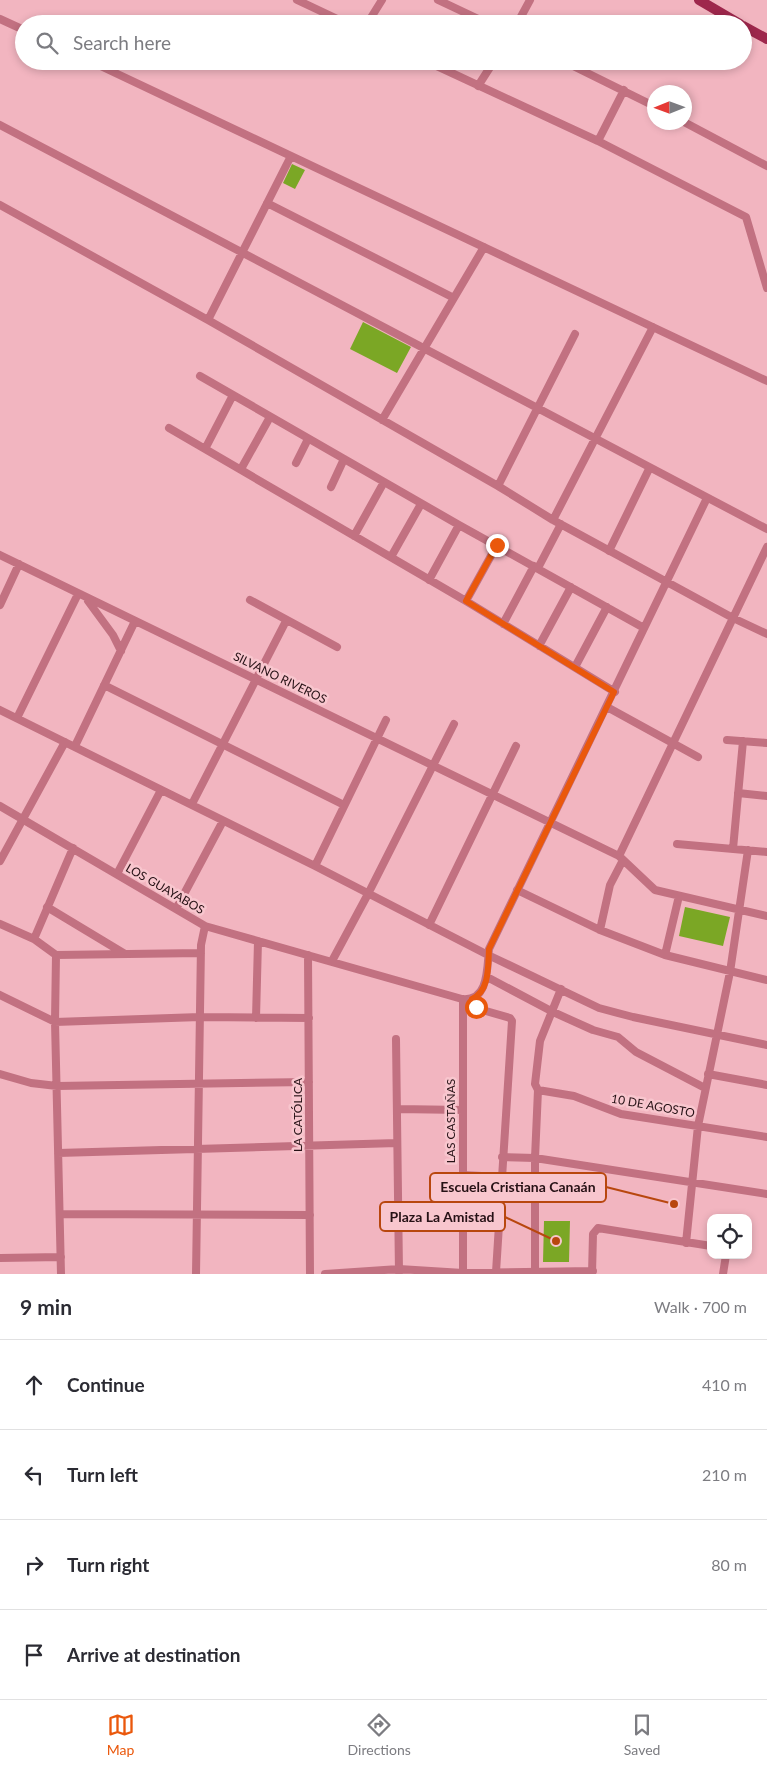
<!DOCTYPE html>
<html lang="en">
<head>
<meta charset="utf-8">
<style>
	:root { --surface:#fff; --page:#f7f7f7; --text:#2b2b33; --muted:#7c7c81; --line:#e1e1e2; --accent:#ea580c }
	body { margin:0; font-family:Lato,sans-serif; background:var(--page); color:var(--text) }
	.controls { position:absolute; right:15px; bottom:15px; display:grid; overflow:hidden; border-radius:10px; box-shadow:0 2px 8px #0003 }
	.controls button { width:45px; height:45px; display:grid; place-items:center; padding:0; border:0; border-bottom:1px solid var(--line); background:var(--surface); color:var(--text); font:25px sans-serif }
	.compass { position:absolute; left:647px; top:85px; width:45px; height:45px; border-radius:50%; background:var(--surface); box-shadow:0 2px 8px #0003; rotate:269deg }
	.stop { position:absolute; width:15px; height:15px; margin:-11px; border:4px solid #ea580c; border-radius:50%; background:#fff }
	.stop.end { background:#ea580c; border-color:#fff; box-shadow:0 1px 5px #0008 }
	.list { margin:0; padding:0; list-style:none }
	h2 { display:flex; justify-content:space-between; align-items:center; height:65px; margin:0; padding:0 20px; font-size:21px }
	h2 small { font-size:16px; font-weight:400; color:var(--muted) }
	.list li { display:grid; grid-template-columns:32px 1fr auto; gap:15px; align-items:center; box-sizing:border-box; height:90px; padding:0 20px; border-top:1px solid var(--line) }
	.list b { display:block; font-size:19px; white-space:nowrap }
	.list em { font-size:16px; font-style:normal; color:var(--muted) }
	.icon { flex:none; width:28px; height:28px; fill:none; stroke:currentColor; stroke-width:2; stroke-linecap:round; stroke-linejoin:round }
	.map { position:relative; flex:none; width:767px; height:1274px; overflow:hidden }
	.search { position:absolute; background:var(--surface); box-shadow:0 2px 8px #0003; left:15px; right:15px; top:15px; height:55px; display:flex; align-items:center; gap:12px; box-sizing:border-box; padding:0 18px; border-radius:28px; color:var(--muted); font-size:19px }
	.sheet { height:425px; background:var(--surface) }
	nav { display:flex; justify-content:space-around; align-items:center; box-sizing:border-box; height:70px; border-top:1px solid var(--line); background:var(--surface); font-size:14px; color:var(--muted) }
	nav a { display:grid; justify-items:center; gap:2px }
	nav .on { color:var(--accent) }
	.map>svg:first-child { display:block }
	.green { fill:#7ba725 }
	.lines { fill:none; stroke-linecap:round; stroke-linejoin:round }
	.minor { stroke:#c27181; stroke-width:8 }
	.major { stroke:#9e274c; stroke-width:10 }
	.route { stroke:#ea580c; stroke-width:6 }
	.labels { text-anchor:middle; stroke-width:5; stroke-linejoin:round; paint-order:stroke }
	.street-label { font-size:12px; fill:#261115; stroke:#f8c6ce }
	.leader { fill:none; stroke:#b8470e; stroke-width:2 }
	.callout-dot { fill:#b8470e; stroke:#f8c6ce; stroke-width:2 }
	.callout { fill:#f8c6ce; stroke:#b8470e; stroke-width:2 }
	.callout-label { font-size:14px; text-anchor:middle; font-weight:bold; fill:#261115 }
</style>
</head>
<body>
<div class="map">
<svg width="767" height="1274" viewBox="0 0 767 1274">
	<rect width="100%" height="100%" fill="#f2b5c0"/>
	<path class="green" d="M292 164 305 170 295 189 283 183Z
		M363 322 411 347 397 373 350 349Z
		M685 907 730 917 723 946 679 936Z
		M544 1221H570L569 1262H543Z"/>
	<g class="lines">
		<path class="minor" d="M297 0 348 24
			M438 0 489 24
			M0 19 24 30
			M367 24 382 0
			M517 24 530 0
			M90 61 767 381
			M426 61 598 141 746 217 767 288
			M563 61 654 106
			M478 86 494 61
			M684 122 767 166
			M0 125 767 529
			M598 141 624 90
			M267 203 454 298
			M0 205 208 320 498 486 553 520 733 618 767 634
			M208 320 291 156
			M200 376 459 525 644 628
			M382 420 484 247
			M169 428 466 601 615 692
			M205 449 233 395
			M296 463 308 439
			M241 469 270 417
			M498 486 575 334
			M331 487 344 459
			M553 520 653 327
			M354 536 384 482
			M609 551 649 469
			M0 555 619 856 655 890 767 916
			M391 557 421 504
			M538 568 561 524
			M429 580 459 525
			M250 600 337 647
			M88 601 113 635 121 651
			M466 601 497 545
			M0 605 19 564
			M503 624 534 566
			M539 646 571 587
			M575 667 607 607
			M104 685 344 805
			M607 707 698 757
			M0 710 315 866 488 955 599 1008 633 1017 767 1045
			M17 718 78 594
			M727 740 767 743
			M75 746 135 621
			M738 793 767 796
			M192 804 286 621
			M0 806 205 926 462 999C489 1002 487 967 489 949L707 498
			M677 844 767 852
			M733 849 743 741
			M619 856 767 547
			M0 861 65 742
			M315 866 386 720
			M117 874 161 790
			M517 890 600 930 665 955 767 980
			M47 907 125 954
			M176 909 223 821
			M0 924 34 939 56 955 201 953
			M429 925 516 746
			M600 930 610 885 623 860
			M34 939 73 848
			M56 955 55 1022 61 1274
			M308 955 310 1274
			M665 955 679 896
			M332 961 368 894 454 724
			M487 977 553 1012 593 1030 618 1037 636 1052 705 1088
			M0 995 55 1022 200 1017 309 1018
			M472 999 479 1009 510 1018 512 1021 496 1272
			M256 1018 258 941
			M396 1039 399 1272
			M0 1074 31 1083 57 1086 309 1082
			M708 1074 767 1085
			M538 1090 574 1096 621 1114 767 1137
			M397 1109 463 1110
			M58 1153 397 1143
			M502 1157 535 1158 767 1194
			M462 1175 501 1177
			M60 1214 310 1215
			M686 1243 698 1126 730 972 748 850
			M0 1258 61 1257
			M196 1274 201 945 205 926
			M325 1274 399 1269 463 1273 593 1271
			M463 1274V999
			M535 1274V1158L538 1090 535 1084 540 1041 561 989
			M592 1274 593 1234 598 1228 711 1246
			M723 1274 726 1255"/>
		<path class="major" d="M699 0 740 24
			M743 26 767 39"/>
	</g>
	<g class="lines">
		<path class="route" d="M476 1007 472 999C490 991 488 965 489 949L614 692 466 601 497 545"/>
	</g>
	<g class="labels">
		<g class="street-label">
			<text transform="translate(280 678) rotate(26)" y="4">SILVANO RIVEROS</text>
			<text transform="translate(165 889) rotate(30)" y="4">LOS GUAYABOS</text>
			<text transform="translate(653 1106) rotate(10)" y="4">10 DE AGOSTO</text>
			<text transform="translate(298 1115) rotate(-90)" y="4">LA CATÓLICA</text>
			<text transform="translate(451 1121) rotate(-90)" y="4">LAS CASTAÑAS</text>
		</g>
	</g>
	<path class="leader" d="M674 1204L606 1187M556 1241L505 1217"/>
	<g class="callout-dot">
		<circle cx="674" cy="1204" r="5"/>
		<circle cx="556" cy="1241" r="5"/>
	</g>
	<g class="callout">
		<rect x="430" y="1173" width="176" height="29" rx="5"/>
		<rect x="380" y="1202" width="125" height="29" rx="5"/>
	</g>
	<g class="callout-label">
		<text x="518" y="1192">Escuela Cristiana Canaán</text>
		<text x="442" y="1222">Plaza La Amistad</text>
	</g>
</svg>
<div class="controls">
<button><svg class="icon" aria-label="locate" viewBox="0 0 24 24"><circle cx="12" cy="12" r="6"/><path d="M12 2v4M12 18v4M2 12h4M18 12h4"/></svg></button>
</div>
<svg class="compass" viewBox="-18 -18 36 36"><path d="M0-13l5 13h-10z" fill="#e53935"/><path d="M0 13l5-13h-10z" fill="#7c7c81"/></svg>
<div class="stop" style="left:476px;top:1007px"></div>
<div class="stop end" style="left:497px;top:545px"></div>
<div class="search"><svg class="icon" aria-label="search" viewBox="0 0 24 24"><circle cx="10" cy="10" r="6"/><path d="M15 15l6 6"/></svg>Search here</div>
</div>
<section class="sheet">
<h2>9 min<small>Walk · 700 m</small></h2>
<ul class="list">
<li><svg class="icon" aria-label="ahead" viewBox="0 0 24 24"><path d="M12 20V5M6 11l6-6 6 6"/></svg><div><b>Continue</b></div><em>410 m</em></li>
<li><svg class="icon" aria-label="left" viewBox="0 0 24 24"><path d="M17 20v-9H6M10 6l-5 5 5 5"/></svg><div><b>Turn left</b></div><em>210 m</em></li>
<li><svg class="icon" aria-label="right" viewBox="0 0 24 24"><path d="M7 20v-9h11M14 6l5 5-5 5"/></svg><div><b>Turn right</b></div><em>80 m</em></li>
<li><svg class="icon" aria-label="arrive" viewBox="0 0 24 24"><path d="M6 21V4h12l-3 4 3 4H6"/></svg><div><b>Arrive at destination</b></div></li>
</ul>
</section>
<nav>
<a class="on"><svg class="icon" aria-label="map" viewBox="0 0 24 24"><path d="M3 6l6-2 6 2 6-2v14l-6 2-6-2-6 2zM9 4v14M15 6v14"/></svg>Map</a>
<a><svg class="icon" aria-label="directions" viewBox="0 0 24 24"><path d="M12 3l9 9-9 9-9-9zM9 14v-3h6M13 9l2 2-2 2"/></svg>Directions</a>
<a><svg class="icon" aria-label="saved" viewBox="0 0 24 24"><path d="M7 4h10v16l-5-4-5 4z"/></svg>Saved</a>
</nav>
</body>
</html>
